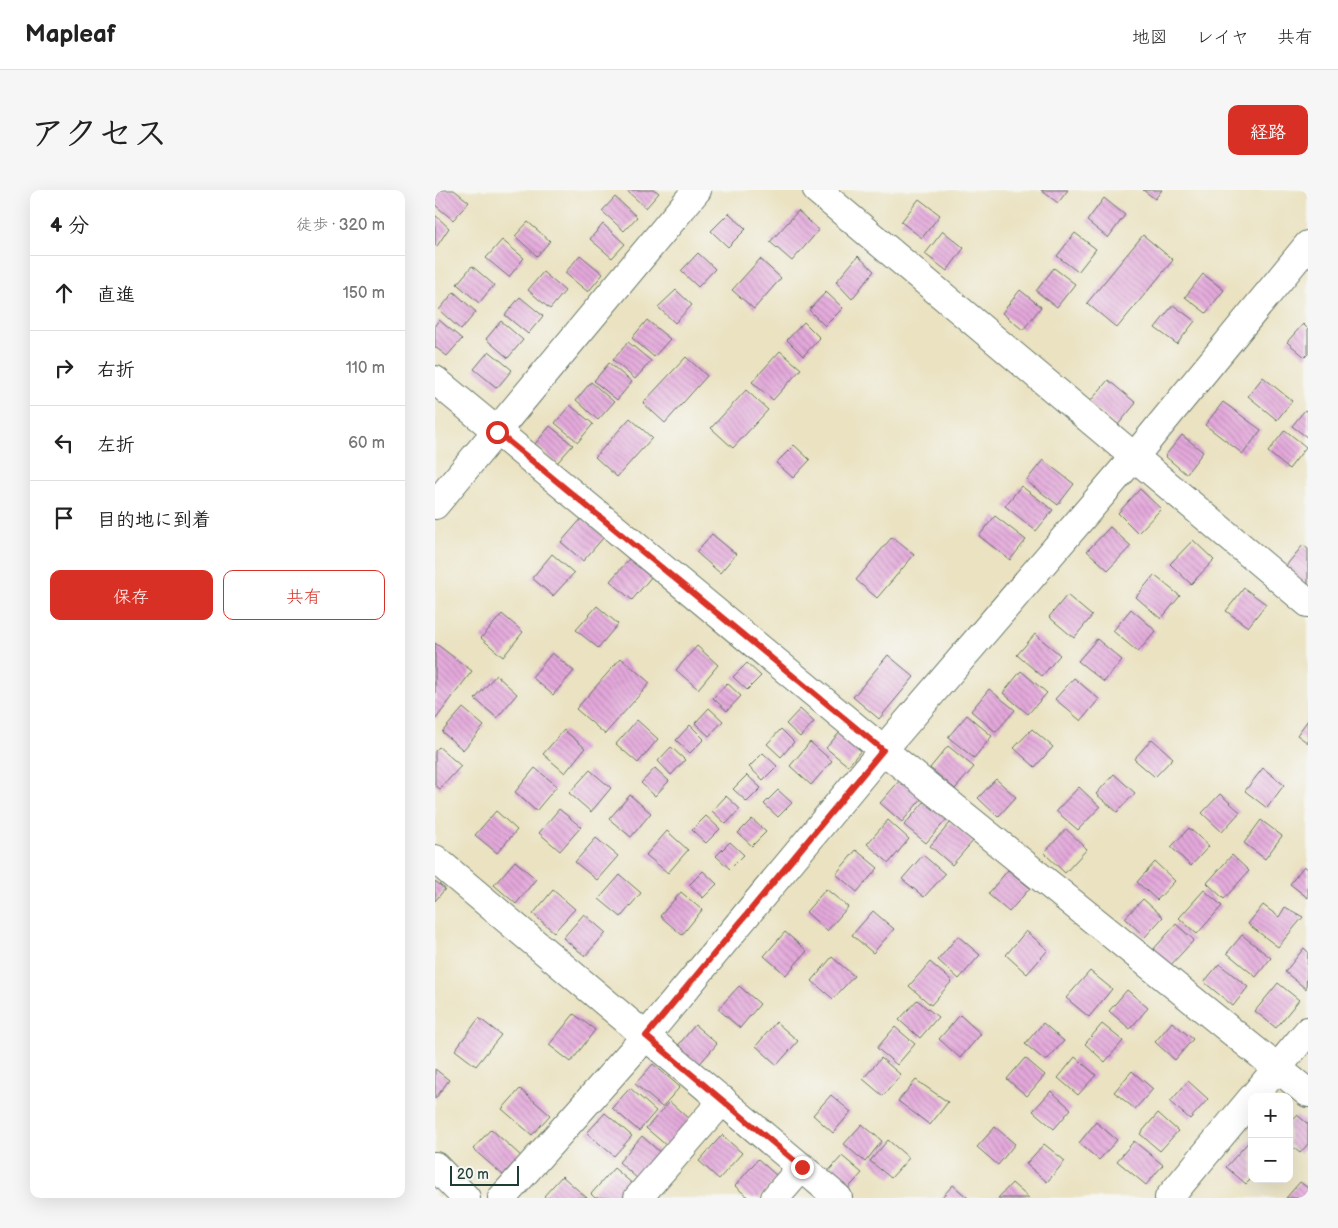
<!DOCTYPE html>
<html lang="ja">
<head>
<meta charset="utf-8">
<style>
	:root { --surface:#fff; --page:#f6f6f6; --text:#222; --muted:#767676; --line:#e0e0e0; --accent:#d93025 }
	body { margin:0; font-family:"Balsamiq Sans","Klee One",sans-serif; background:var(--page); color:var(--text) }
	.controls { position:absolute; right:15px; bottom:15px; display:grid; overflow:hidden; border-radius:10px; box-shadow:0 5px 20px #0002 }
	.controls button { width:45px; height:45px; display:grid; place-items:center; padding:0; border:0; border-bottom:1px solid var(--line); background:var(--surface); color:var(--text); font:25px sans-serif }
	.scale { position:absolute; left:15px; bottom:12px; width:69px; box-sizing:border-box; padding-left:5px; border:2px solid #1f3d34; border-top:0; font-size:14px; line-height:18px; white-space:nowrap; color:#1f3d34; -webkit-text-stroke:4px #f6f6f2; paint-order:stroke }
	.stop { position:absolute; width:15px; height:15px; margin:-11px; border:4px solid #d93025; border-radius:50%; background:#fff }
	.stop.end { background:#d93025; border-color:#fff; box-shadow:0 1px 5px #0008 }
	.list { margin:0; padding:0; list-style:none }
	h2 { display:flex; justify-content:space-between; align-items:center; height:65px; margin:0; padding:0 20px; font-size:21px }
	h2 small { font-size:16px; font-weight:400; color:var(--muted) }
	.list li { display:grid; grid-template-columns:32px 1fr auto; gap:15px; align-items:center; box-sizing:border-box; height:75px; padding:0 20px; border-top:1px solid var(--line) }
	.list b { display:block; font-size:19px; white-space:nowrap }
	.list em { font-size:16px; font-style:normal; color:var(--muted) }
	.actions { display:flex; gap:10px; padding:15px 20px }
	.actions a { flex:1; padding:11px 0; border:1px solid var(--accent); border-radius:10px; text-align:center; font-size:18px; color:var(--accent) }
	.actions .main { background:var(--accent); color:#fff }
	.icon { flex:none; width:28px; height:28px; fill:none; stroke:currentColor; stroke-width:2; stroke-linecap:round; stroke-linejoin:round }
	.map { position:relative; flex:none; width:873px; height:1008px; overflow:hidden; border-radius:10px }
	header { display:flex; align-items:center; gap:30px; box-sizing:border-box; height:70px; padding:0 25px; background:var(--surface); border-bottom:1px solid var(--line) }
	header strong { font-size:24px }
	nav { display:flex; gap:28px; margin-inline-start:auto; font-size:18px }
	.intro { display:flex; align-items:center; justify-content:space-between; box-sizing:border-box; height:120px; padding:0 30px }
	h1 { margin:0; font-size:35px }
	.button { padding:12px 22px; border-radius:10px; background:var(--accent); color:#fff; font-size:18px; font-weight:700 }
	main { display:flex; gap:30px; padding:0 30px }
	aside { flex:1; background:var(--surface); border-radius:10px; box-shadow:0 5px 20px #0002 }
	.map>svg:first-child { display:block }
	.building { fill:url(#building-back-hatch) }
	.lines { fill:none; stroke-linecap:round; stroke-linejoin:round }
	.minor-casing { stroke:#667765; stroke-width:30 }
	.minor { stroke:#fff; stroke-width:28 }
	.route { stroke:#d93025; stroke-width:6 }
</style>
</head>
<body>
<header>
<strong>Mapleaf</strong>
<nav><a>地図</a><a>レイヤ</a><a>共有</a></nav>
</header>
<div class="intro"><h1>アクセス</h1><a class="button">経路</a></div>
<main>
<aside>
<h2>4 分<small>徒歩 · 320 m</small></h2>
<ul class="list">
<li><svg class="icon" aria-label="ahead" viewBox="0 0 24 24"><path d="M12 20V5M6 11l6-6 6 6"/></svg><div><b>直進</b></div><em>150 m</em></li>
<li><svg class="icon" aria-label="right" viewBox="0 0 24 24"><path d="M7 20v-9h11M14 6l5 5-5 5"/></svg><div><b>右折</b></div><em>110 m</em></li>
<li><svg class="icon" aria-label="left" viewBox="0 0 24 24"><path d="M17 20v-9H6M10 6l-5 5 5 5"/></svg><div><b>左折</b></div><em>60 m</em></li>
<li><svg class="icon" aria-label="arrive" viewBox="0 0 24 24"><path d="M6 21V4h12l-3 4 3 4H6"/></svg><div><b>目的地に到着</b></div></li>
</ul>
<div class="actions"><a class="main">保存</a><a>共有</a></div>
</aside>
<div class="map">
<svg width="873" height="1008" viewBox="0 0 873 1008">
	<defs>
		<pattern id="building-back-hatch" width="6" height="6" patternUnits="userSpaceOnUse" patternTransform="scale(1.25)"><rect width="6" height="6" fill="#e4a8db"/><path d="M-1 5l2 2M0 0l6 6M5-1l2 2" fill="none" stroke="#b88ab2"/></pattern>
	</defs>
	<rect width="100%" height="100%" fill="#f6f6f2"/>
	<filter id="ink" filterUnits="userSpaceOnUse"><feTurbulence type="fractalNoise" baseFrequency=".02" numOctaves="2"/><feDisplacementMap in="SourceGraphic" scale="10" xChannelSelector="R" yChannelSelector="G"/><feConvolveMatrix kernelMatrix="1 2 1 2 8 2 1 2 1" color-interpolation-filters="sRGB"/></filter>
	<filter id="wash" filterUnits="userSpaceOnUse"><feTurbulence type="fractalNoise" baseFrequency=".0096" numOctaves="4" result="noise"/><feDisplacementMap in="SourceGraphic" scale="20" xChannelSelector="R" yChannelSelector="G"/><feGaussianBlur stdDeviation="1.12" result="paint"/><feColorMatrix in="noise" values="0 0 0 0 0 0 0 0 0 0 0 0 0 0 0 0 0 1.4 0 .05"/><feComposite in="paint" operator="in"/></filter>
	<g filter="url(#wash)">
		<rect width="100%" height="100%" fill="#eae2c1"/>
		<g id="blocks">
			<path class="building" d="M6 0H19L34 12 18 30 0 15V7Z
				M191 0H220L224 3 211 18Z
				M606 0H633L623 13Z
				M708 0H727L720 9Z
				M180 7 202 27 189 41 167 21Z
				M669 8 690 25 673 48 652 31Z
				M484 9 505 25 487 48 466 32Z
				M363 21 384 40 357 71 335 52Z
				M294 23 311 39 293 57 276 41Z
				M0 25 14 38 2 56 0 55Z
				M93 32 115 51 102 66 80 46Z
				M168 34 190 54 177 68 155 49Z
				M508 41 529 58 512 81 490 64Z
				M640 43 661 59 643 82 622 66Z
				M708 45 738 70 682 138 652 113Z
				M67 50 89 68 74 87 51 68Z
				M263 63 280 79 263 97 246 81Z
				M145 65 168 84 153 102 130 83Z
				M423 66 439 81 417 109 401 92Z
				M325 69 346 88 319 119 297 100Z
				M37 76 59 95 44 113 22 94Z
				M619 78 640 94 622 117 601 101Z
				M108 82 130 101 115 119 93 100Z
				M768 84 789 100 771 123 750 107Z
				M241 100 257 115 240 133 223 117Z
				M585 100 606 117 588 140 567 123Z
				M19 102 41 122 26 140 4 120Z
				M391 102 408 118 390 136 374 120Z
				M85 107 108 126 93 144 70 125Z
				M738 115 760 131 742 154 720 138Z
				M4 130 27 149 12 166 0 157V135Z
				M212 130 235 149 219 167 197 148Z
				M66 131 88 150 73 168 51 149Z
				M369 132 385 148 368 166 352 150Z
				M868 134 873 139V164L870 167 852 152Z
				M193 152 216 171 200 189 178 170Z
				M54 161 77 180 62 198 39 179Z
				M345 161 366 179 338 210 317 192Z
				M251 167 272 186 230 233 208 213Z
				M174 173 197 192 182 210 159 191Z
				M828 187 857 211 842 230 813 206Z
				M673 190 701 213 682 236 654 213Z
				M156 192 179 212 163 230 141 210Z
				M311 200 333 220 298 258 276 238Z
				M788 212 826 240 808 264 770 235Z
				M135 215 158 234 143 252 120 233Z
				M870 220 873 222V248L857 236Z
				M195 228 217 248 182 287 160 267Z
				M115 236 138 255 122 273 100 254Z
				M850 240 871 257 854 279 833 262Z
				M747 245 768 262 751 284 730 266Z
				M359 255 375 270 358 288 341 273Z
				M608 270 639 294 623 315 591 291Z
				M586 296 618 320 601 341 570 316Z
				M705 299 726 319 703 343 683 323Z
				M560 326 591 350 575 370 544 346Z
				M147 328 169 347 148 371 126 352Z
				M675 337 696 356 673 380 652 361Z
				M277 344 301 364 285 383 261 362Z
				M457 347 479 365 442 408 421 390Z
				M758 350 779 370 756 394 735 374Z
				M868 355 873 359V396L850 377Z
				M117 364 139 383 118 406 97 388Z
				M196 367 217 386 197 410 175 391Z
				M719 385 745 406 726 429 701 407Z
				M809 398 831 414 813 437 791 421Z
				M632 405 657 426 639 448 614 427Z
				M162 416 183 434 163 458 141 440Z
				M696 419 721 441 703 462 678 441Z
				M67 424 88 442 68 467 46 448Z
				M600 444 625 465 607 486 582 465Z
				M662 449 687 470 669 492 643 471Z
				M0 453 37 481 0 530Z
				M262 456 283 475 263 499 241 480Z
				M117 463 139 481 118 505 97 487Z
				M453 465 479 487 444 529 418 507Z
				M186 468 215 493 170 544 141 519Z
				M312 473 326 486 312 500 298 487Z
				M586 481 612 503 593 524 568 503Z
				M61 485 82 504 62 528 40 509Z
				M639 488 664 509 646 531 620 509Z
				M292 493 306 506 292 521 278 508Z
				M554 499 580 520 561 542 536 521Z
				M28 518 49 536 28 560 7 542Z
				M274 518 288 531 274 546 260 533Z
				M365 519 379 532 365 547 351 534Z
				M532 525 557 546 539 568 513 547Z
				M202 530 223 549 203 573 181 554Z
				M873 530V553L862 545Z
				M412 534 433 552 413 576 391 558Z
				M255 535 269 549 255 563 241 550Z
				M346 539 359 552 346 567 332 554Z
				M597 539 618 557 600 577 579 558Z
				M129 540 150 558 130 583 108 564Z
				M717 549 738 568 720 587 699 569Z
				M375 552 397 571 376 595 355 576Z
				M513 556 539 577 520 599 495 578Z
				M4 557 26 576 5 599 0 595V561Z
				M236 557 250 570 236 585 223 571Z
				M328 563 342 576 328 590 314 577Z
				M100 578 122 596 101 621 80 602Z
				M220 578 234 591 220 606 206 593Z
				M828 578 849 595 832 618 810 601Z
				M155 580 176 598 156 622 134 603Z
				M679 584 700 603 682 622 661 604Z
				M312 585 326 598 312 612 298 599Z
				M466 589 487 608 467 632 445 613Z
				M561 589 581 607 563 627 543 608Z
				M644 597 665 617 643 640 621 621Z
				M343 600 357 613 343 627 329 614Z
				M785 604 805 622 787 642 767 623Z
				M195 605 216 623 196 647 174 629Z
				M291 606 305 619 291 634 277 621Z
				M490 611 512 629 491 653 469 635Z
				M124 619 146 637 125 661 104 643Z
				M61 621 82 640 62 663 40 645Z
				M271 626 285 639 271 653 257 640Z
				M317 629 331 642 317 656 303 643Z
				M453 630 474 649 454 673 432 654Z
				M826 630 847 646 830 669 809 653Z
				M516 632 538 651 517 675 495 656Z
				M754 638 774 656 756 676 736 657Z
				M631 639 652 659 630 683 609 663Z
				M232 641 253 660 233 683 211 665Z
				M161 648 183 666 162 690 140 672Z
				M295 652 309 665 295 679 281 666Z
				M421 660 443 678 422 702 401 684Z
				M488 665 510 684 489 707 467 689Z
				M797 665 814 681 789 709 772 693Z
				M80 671 101 689 81 714 59 695Z
				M720 672 740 691 722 710 702 692Z
				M869 676 873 679V708L855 694Z
				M573 680 595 698 574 722 553 704Z
				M268 681 282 694 268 708 254 695Z
				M185 685 206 703 186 727 164 709Z
				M0 691 10 699 0 711Z
				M391 699 413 717 392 741 371 722Z
				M118 700 140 719 119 742 98 724Z
				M769 700 787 716 762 744 744 728Z
				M246 702 267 720 247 745 225 726Z
				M708 709 728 727 710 747 690 728Z
				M828 715 844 727 850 717 868 727 843 757 813 734Z
				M438 721 459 739 438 763 417 745Z
				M149 724 171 743 150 766 128 748Z
				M741 734 759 750 733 778 716 762Z
				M591 741 613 760 592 784 571 765Z
				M350 742 372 761 351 785 329 766Z
				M807 745 836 768 821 787 792 763Z
				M523 746 545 765 524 789 503 770Z
				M869 758 873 762 871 799 850 782Z
				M397 767 419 786 398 809 377 791Z
				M495 772 517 791 496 815 474 796Z
				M784 774 813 797 798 816 769 792Z
				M655 781 677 799 654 827 631 808Z
				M843 793 864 810 841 838 820 821Z
				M304 796 325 814 305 838 283 819Z
				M692 800 713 818 695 839 674 821Z
				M482 810 503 827 485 848 464 830Z
				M139 824 160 840 136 872 114 855Z
				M525 825 546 844 525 868 504 849Z
				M44 828 66 845 41 876 20 860Z
				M341 832 363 851 342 875 321 856Z
				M737 832 758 849 740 870 720 852Z
				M608 833 629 851 611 871 590 854Z
				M667 834 688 851 670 872 650 854Z
				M260 835 282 854 261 878 240 859Z
				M460 837 480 854 462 875 442 858Z
				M640 867 661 885 643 905 623 888Z
				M446 868 466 885 448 906 428 889Z
				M590 868 610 885 592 906 572 889Z
				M218 874 245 897 227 917 200 894Z
				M0 879 14 890 0 909Z
				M697 881 718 899 700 919 679 902Z
				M481 890 513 912 495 935 463 911Z
				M753 891 773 909 755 929 735 912Z
				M195 898 221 921 204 941 177 918Z
				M85 899 115 925 97 945 67 919Z
				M616 901 636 919 619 939 598 921Z
				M396 905 416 922 398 943 378 925Z
				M235 912 255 930 232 956 211 938Z
				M170 923 197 946 179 966 152 943Z
				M723 923 743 941 725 961 705 944Z
				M862 925 873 934V954L865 963 854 954V934Z
				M661 932 682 950 664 970 644 953Z
				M427 934 447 951 430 972 409 954Z
				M560 937 580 954 563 975 542 957Z
				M56 939 86 966 68 985 38 959Z
				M287 945 307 963 284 989 264 971Z
				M207 946 227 964 204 990 184 972Z
				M817 948V988L811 994 791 977Z
				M453 950 474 968 456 988 435 971Z
				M699 951 728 975 711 995 682 971Z
				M609 954 630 971 612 992 591 974Z
				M407 966 427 983 409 1003 389 986Z
				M323 969 343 987 324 1008H314L300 996Z
				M179 978 199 995 188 1008H160L156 1004Z
				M127 986 152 1008H111L109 1006Z
				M865 992 873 998V1008H851Z
				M577 993 594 1008H563Z
				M518 995 533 1008H506Z"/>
		</g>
	</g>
	<g filter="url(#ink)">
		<use href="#blocks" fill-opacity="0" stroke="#667765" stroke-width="1"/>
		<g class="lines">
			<g class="minor-casing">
				<path id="minor" d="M382 0 873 413
					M0 190 448 560 873 903
					M0 315 262 0
					M0 669 403 1008
					M818 907 873 841
					M0 976 31 1008
					M67 1008 211 846 448 560 699 267 873 55
					M203 1008 288 910
					M340 1008 367 977
					M734 1008 817 908"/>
			</g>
			<use href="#minor" class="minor"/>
		</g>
	</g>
	<g class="lines" filter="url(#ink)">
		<path class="route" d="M62 242 448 560 211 846 367 977"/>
	</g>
</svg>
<div class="controls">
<button>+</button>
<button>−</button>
</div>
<div class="scale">20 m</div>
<div class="stop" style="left:62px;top:242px"></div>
<div class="stop end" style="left:367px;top:977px"></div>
</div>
</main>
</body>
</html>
